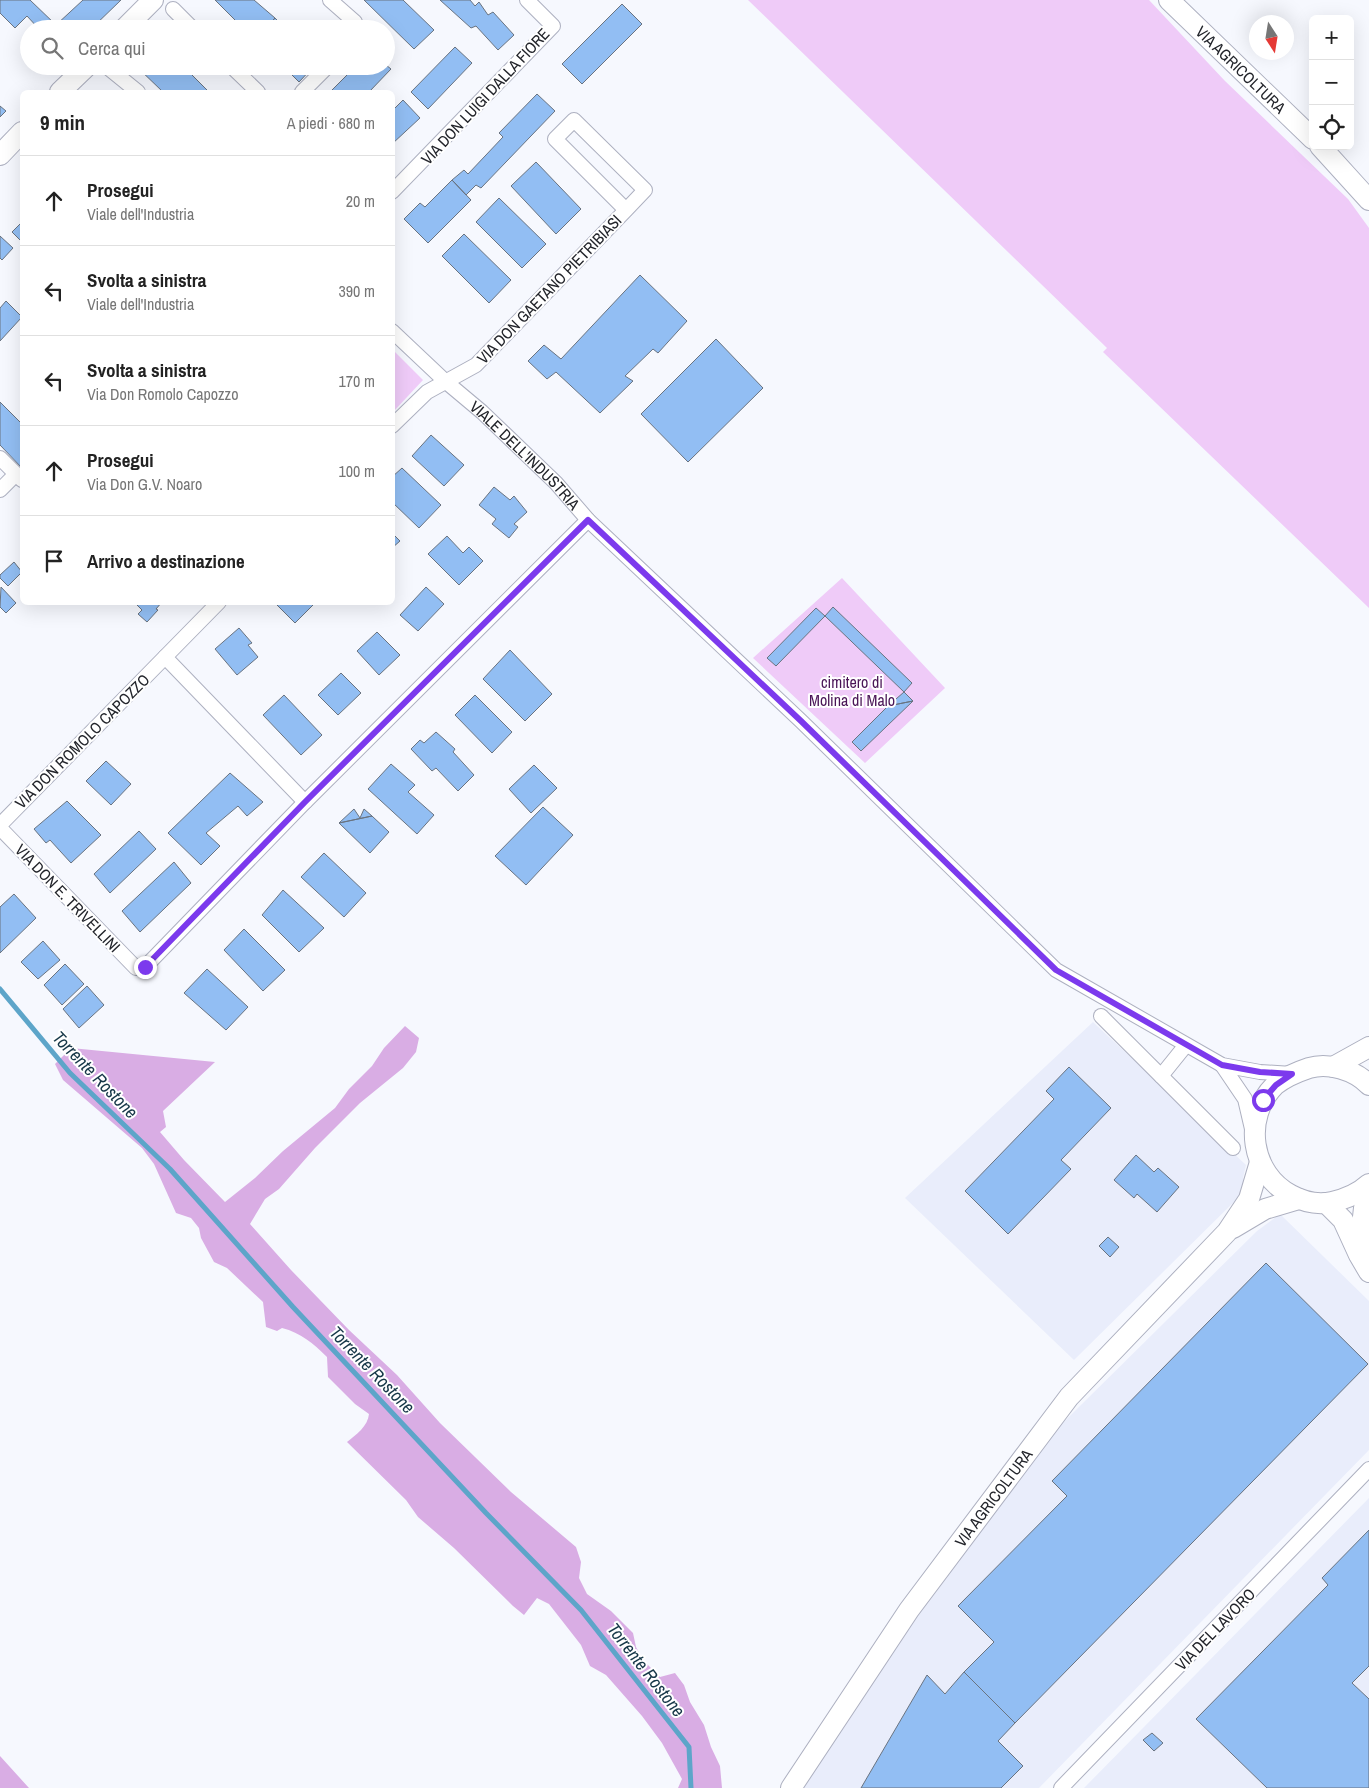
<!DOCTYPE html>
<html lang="it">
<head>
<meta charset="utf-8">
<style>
	:root { --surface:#fff; --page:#f2f2f2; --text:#222; --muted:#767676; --line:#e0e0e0 }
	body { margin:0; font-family:"Archivo Narrow",sans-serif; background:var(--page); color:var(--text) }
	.controls { position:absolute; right:15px; top:15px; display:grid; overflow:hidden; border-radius:8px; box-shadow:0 5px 20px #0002 }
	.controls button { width:45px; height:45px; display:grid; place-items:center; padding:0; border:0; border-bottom:1px solid var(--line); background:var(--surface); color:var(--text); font:25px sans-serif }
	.compass { position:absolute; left:1249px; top:15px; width:45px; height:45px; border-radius:50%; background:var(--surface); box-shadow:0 5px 20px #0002; rotate:168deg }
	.stop { position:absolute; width:15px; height:15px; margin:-11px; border:4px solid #7c3aed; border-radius:50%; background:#fff }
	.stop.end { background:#7c3aed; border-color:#fff; box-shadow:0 1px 5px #0008 }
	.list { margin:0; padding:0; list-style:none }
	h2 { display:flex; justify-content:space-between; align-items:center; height:65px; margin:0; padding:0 20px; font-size:21px }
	h2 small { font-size:16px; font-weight:400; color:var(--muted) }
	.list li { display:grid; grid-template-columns:32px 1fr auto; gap:15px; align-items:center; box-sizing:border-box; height:90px; padding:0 20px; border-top:1px solid var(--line) }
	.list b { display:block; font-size:19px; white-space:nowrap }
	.list p { margin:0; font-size:16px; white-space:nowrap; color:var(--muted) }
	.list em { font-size:16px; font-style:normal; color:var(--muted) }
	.icon { flex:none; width:28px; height:28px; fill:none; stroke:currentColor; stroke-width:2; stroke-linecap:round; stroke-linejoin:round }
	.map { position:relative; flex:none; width:1369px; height:1788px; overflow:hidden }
	.search { position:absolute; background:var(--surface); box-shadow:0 5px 20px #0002; left:20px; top:20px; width:375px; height:55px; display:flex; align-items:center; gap:12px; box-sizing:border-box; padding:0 18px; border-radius:28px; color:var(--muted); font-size:19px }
	.panel { position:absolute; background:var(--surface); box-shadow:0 5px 20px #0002; left:20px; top:90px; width:375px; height:515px; border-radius:8px }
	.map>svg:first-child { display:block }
	.built { fill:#e9edfb }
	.green { fill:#efcbf8 }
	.forest { fill:#d9ade4 }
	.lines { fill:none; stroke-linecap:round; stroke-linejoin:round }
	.stream { stroke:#5da5c9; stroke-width:5 }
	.building { fill:#92bef3; stroke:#697380 }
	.street-casing { stroke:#adb0c0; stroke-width:16 }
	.secondary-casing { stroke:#adb0c0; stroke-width:22 }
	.street { stroke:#fff; stroke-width:14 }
	.secondary { stroke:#fff; stroke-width:20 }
	.route { stroke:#7c3aed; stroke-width:6 }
	.labels { text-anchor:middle; stroke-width:4; stroke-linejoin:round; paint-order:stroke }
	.street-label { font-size:16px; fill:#23252b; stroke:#fff }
	.park-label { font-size:16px; fill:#4a1557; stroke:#fff }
	.water-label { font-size:18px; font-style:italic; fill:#163748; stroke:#fff }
</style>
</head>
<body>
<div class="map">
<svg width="1369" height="1788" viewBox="0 0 1369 1788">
	<rect width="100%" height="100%" fill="#f6f8fe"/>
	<path class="built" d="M1093 1022 1246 1165 1243 1178V1193L1074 1360 905 1198Z
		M1280 1214 1369 1301V1450L1039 1788H791L1005 1480 1257 1231Z
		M1369 1498V1788H1084Z"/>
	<path class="green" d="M748 0H1149L1225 81 1348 199 1369 228V608L1103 352 1107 348Z
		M393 350 423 380 393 412H392Z
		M842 578 945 688 865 763 753 658Z"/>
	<path class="forest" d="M405 1026 419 1038 416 1052 403 1068 360 1103 315 1148 279 1189 265 1199 250 1224 291 1270 349 1330 397 1375 440 1423 511 1492 576 1547 581 1562 579 1578 587 1594 611 1611 633 1633 636 1647 643 1660 660 1677 675 1673 684 1685 690 1702 704 1725 711 1747 720 1766 722 1788H678L682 1779 662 1743 642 1716 606 1675 590 1666 581 1645 549 1604 537 1598 524 1615 513 1606 454 1548 418 1517 406 1500 347 1442C356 1435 368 1426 369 1414L355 1404 328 1377 327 1357C313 1343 301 1333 282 1328L277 1331 266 1327 263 1302 227 1268 214 1262 201 1238 199 1228 191 1218 176 1213 154 1164 142 1148 63 1080 55 1064 71 1048 215 1062 163 1111 166 1127 160 1132 184 1160 225 1202 255 1178 283 1151 335 1108 349 1089 372 1066 384 1048Z
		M0 1756 29 1788H0Z"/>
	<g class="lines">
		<path class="stream" d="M0 989 70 1073 170 1169 293 1307 486 1513 581 1610 689 1747 691 1788"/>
	</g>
	<path class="building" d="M0 0H30L56 25 83 0H121L91 29H39L27 16 15 28 0 13Z
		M215 0H254L275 18 265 29H244Z
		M364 0H403L434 30 414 49Z
		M440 0H470L475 6 479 2 488 15 493 12 514 35 498 50 476 26 471 28Z
		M622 4 642 24 582 84 562 64Z
		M275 18 286 29H265Z
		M455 47 472 63 428 109 411 92Z
		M386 65 391 69 369 92H330L356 66H386Z
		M136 66H183L209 92H163Z
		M283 66H314L299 82Z
		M537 94 555 111 481 188 476 185 466 195 452 180 464 170 468 174 503 137 499 133Z
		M403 100 420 118 392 144V111Z
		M0 106 6 111 0 117Z
		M536 162 581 209 556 234 511 186Z
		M452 180 471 200 428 243 404 219 420 203 425 207Z
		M499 198 546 244 522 268 476 222Z
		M22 222V242L12 232Z
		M464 234 511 280 489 303 442 256Z
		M0 236 13 248 2 260 0 258Z
		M640 275 687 321 658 353 653 349 625 376 633 381 600 413 556 372 547 379 528 361 544 345 561 359Z
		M6 301 22 317 0 341V308Z
		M716 339 763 388 688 462 641 414Z
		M0 402 22 424V468L0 445Z
		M431 435 464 465 444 486 412 456Z
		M402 468 441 505 419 528 392 502V477Z
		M494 487 510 500 514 496 527 512 514 524 518 527 509 538 492 524 496 519 479 505Z
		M392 533 400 541 392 548Z
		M447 536 463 553 469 547 483 561 459 585 428 554Z
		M14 562 22 572 8 586 0 578V575Z
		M1 587 16 603 6 613 0 607Z
		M426 587 444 604 418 631 400 615Z
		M134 602H162L156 609 158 610 147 622 138 614 142 610Z
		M274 602H316L295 623Z
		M833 607 912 683 904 692 825 616Z
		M816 608 825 616 776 666 767 658Z
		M239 628 252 643 248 645 258 657 237 675 215 649Z
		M377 632 400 655 379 675 357 651Z
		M510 650 552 694 525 721 483 679Z
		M341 673 361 693 338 715 318 695Z
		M904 692 913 701 888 706Z
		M284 695 322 735 301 755 263 715Z
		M475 695 512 732 492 753 455 715Z
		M913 701 861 751 852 742 888 706Z
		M436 732 455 749 453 752 474 775 458 791 436 768 432 771 411 749 420 740 424 743Z
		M106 761 131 784 111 805 86 781Z
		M391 764 415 785 408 792 434 815 417 834 368 789Z
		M534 765 557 788 531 813 509 789Z
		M230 773 263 802 247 816 238 806 206 833 220 846 201 865 168 833Z
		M67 801 101 835 71 863 50 840 46 843 34 829Z
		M543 807 573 835 526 885 495 856Z
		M354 809 360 818 364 809 372 816 339 823Z
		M372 816 389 832 370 853 339 823Z
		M139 831 156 849 110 893 94 874Z
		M324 853 366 893 344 917 301 877Z
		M174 862 191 883 140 932 122 911Z
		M283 890 324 928 299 952 262 915Z
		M14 894 36 918 0 953V907Z
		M244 929 285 970 263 991 224 950Z
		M43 941 60 960 38 979 21 962Z
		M65 964 84 984 62 1005 44 985Z
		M207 969 248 1007 226 1030 184 993Z
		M87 986 104 1005 79 1028 63 1009Z
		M1069 1067 1111 1108 1061 1160 1071 1169 1008 1234 965 1191 1054 1099 1046 1091Z
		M1136 1155 1154 1172 1158 1168 1179 1187 1157 1212 1137 1194 1134 1198 1114 1180Z
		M1108 1237 1119 1247 1110 1257 1099 1246Z
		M1266 1263 1368 1364 1015 1723 964 1672 994 1642 958 1606 1067 1496 1052 1481Z
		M1369 1530V1666L1352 1683 1369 1699V1788H1267L1196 1719 1328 1585 1322 1578Z
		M964 1672 1015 1723 998 1741 1023 1766 1001 1788H861L927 1675 945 1694Z
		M1152 1733 1163 1743 1154 1751 1143 1740Z"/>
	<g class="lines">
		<g class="street-casing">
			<g id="street">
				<path d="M330 0 355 22 356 29"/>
				<path d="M173 9 193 29"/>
				<path d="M106 66 138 92"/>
				<path d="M231 66 258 92"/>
				<path d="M302 92 328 66"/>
				<path d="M392 192 553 26 527 0"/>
				<path id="s1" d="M392 331 445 381 482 412 556 483 588 520 801 721 1056 970 1222 1065 1260 1072 1292 1074"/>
				<path d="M392 426 427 392 476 365 626 210 645 190 574 120 555 139 626 210"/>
				<path d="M0 458 22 480"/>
				<path d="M0 490 16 474"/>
				<path d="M219 602 165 657 305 802 588 520"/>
				<path d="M0 825 165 657"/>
				<path d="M0 828 136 968 145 967 305 802"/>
				<path d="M1101 1016 1233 1148"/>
				<path d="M1222 1065 1245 1099 1252 1129"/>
				<path d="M1161 1076 1186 1045"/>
				<path d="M1061 1788 1369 1469"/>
			</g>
		</g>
		<g class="secondary-casing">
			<g id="secondary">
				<path id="s2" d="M1169 0 1313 139"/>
				<path d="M124 29 153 0"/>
				<path d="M60 92 87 66"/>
				<path d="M1320 146 1369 200"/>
				<path d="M0 155 22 132"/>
				<path d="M1333 1067 1369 1047"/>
				<path d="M1369 1085C1355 1070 1328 1062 1309 1068 1297 1072 1285 1077 1275 1085 1242 1118 1251 1174 1291 1195 1304 1202 1318 1205 1332 1202 1346 1199 1358 1194 1369 1184"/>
				<path d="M1326 1203 1343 1220 1359 1255 1369 1272"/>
				<path d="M1233 1228 1265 1209 1299 1199"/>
				<path d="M1359 1253 1364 1208 1369 1195"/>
				<path id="s3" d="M791 1788 909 1610 1069 1397 1227 1232 1249 1199 1260 1162"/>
			</g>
		</g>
		<use href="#street" class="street"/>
		<use href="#secondary" class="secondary"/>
	</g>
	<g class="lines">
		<path class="route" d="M145 967 305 802 588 520 801 721 1056 970 1222 1065 1260 1072 1292 1074 1276 1085 1263 1100"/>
	</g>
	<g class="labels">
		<g class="street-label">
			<text dy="6" stroke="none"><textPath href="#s2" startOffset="100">VIA AGRICOLTURA</textPath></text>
			<text transform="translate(485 96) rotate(-47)" y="6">VIA DON LUIGI DALLA FIORE</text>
			<text transform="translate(549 289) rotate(-46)" y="6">VIA DON GAETANO PIETRIBIASI</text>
			<text dy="6" stroke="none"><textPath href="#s1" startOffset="182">VIALE DELL'INDUSTRIA</textPath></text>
			<text transform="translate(82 741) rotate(-45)" y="6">VIA DON ROMOLO CAPOZZO</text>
			<text transform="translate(68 898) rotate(46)" y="6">VIA DON E. TRIVELLINI</text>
			<text dy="6" stroke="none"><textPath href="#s3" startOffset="354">VIA AGRICOLTURA</textPath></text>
			<text transform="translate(1215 1629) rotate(-46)" y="6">VIA DEL LAVORO</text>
		</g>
		<g class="park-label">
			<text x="852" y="688">cimitero di<tspan x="852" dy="18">Molina di Malo</tspan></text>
		</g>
		<g class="water-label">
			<text transform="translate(95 1075) rotate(46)" y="6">Torrente Rostone</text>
			<text transform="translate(372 1370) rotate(46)" y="6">Torrente Rostone</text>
			<text transform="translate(646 1670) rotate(52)" y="6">Torrente Rostone</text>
		</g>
	</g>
</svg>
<div class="controls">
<button>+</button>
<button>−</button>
<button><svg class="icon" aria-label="locate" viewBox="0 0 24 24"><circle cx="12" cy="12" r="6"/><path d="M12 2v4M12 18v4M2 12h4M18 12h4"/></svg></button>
</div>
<svg class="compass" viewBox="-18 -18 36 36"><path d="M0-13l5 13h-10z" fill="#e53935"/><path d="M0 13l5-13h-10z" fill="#767676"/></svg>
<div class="stop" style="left:1263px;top:1100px"></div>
<div class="stop end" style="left:145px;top:967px"></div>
<div class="search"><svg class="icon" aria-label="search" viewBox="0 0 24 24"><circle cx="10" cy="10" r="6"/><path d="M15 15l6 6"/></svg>Cerca qui</div>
<section class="panel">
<h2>9 min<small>A piedi · 680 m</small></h2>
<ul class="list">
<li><svg class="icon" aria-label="ahead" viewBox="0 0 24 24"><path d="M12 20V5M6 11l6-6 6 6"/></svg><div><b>Prosegui</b><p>Viale dell'Industria</p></div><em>20 m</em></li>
<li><svg class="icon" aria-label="left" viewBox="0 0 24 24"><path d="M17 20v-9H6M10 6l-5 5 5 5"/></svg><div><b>Svolta a sinistra</b><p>Viale dell'Industria</p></div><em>390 m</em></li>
<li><svg class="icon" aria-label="left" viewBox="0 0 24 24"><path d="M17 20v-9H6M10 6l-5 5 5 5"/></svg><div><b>Svolta a sinistra</b><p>Via Don Romolo Capozzo</p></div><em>170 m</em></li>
<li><svg class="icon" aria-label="ahead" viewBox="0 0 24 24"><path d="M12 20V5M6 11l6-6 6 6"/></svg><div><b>Prosegui</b><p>Via Don G.V. Noaro</p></div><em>100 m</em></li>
<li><svg class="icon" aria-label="arrive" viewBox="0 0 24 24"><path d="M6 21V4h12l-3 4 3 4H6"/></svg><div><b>Arrivo a destinazione</b></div></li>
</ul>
</section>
</div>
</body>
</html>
